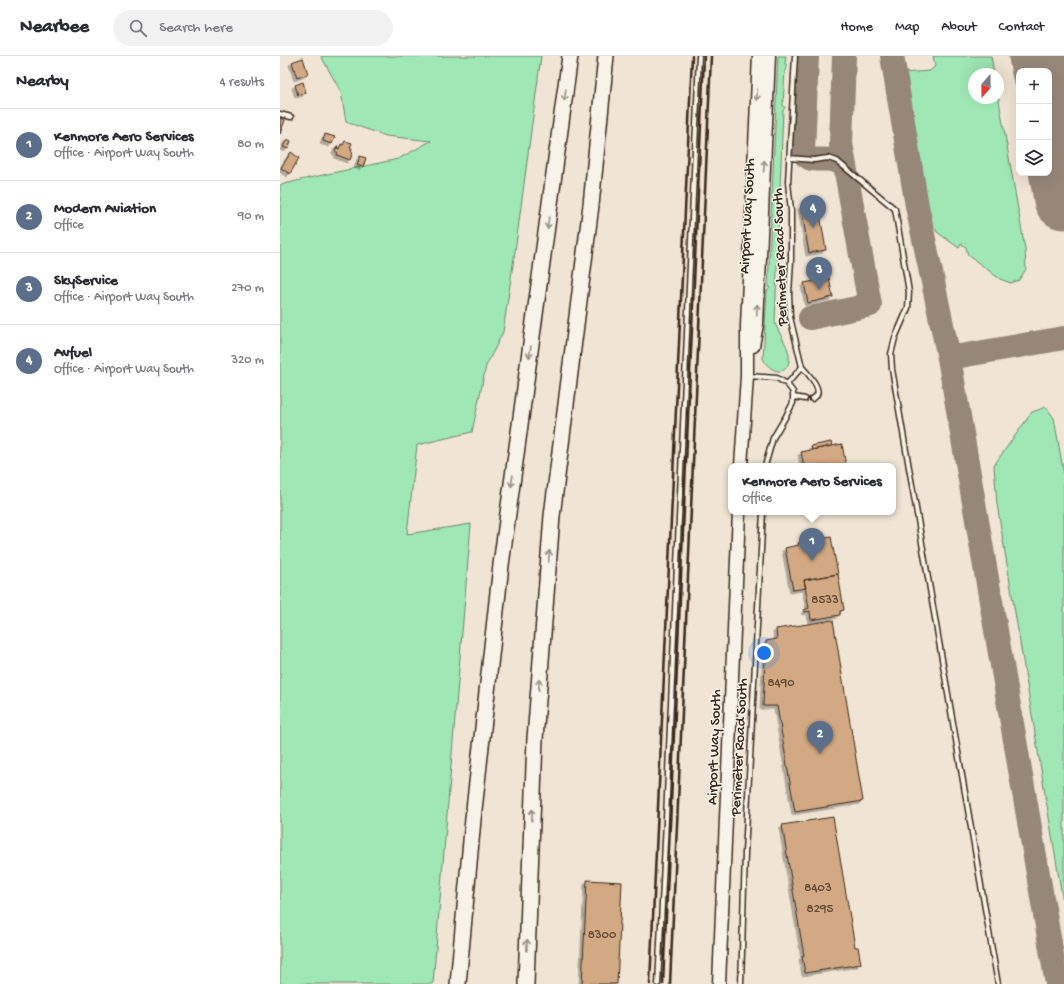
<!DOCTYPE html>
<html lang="en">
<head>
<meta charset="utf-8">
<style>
	:root { --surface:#fff; --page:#f2f2f3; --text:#2b2b33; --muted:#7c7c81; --line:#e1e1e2; --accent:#ea580c }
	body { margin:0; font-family:"Gochi Hand",sans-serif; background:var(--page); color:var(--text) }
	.controls { position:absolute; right:12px; top:12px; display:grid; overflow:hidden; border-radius:8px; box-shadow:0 4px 16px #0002 }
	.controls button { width:36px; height:36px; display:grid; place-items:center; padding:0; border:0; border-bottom:1px solid var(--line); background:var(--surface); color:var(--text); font:20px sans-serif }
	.compass { position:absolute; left:688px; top:12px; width:36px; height:36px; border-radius:50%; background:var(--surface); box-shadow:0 4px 16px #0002; rotate:200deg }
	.you { position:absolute; left:484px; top:597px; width:14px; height:14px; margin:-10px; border:3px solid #fff; border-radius:50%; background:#1a73e8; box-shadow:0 0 0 6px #1a73e833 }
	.badge { display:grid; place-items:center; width:26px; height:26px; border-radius:50%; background:var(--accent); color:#fff; font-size:13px; font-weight:700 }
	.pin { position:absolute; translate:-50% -33px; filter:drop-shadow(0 1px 2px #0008) }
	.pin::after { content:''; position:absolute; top:21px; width:14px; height:12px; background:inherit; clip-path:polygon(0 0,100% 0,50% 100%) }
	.popup { position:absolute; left:448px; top:407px; width:168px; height:52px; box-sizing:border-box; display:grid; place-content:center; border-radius:8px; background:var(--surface); filter:drop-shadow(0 1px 3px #0005); font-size:13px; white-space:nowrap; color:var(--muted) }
	.popup b { font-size:15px; color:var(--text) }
	.popup::after { content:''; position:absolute; left:50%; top:100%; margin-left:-8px; border:8px solid transparent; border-top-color:var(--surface) }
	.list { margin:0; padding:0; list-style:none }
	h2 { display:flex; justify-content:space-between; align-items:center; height:52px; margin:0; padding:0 16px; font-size:17px }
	h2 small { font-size:13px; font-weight:400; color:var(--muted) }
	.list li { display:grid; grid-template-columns:26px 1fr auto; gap:12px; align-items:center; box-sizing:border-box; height:72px; padding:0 16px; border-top:1px solid var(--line) }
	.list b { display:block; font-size:15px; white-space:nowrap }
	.list p { margin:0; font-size:13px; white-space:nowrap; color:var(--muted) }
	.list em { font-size:13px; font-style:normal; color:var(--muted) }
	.icon { flex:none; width:22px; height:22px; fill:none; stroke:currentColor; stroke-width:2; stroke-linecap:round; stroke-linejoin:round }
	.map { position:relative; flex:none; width:784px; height:928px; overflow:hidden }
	header { display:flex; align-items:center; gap:24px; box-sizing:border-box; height:56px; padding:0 20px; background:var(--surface); border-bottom:1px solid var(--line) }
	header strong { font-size:19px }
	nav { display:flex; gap:22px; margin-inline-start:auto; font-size:14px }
	.search { width:280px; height:36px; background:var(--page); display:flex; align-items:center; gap:10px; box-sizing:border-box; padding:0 14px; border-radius:22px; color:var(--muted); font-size:15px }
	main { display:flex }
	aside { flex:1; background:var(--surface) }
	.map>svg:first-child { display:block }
	.green { fill:#9fe7b5; stroke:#6d886a }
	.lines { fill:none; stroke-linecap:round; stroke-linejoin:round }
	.taxiway { stroke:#968779; stroke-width:24 }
	.runway { stroke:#968779; stroke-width:61 }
	.building { fill:#d2a983; stroke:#3b2a1e; filter:url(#shadow) }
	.lane-casing { stroke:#3b2a1e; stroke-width:7 }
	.secondary-casing { stroke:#3b2a1e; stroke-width:15 }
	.highway-casing { stroke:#3b2a1e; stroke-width:18 }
	.lane { stroke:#f7f3e8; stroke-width:4 }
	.secondary { stroke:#f7f3e8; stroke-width:12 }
	.highway { stroke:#f7f3e8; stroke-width:15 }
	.rail { stroke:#3b2a1e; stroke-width:2.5 }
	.oneway { stroke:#998e83 }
	.labels { text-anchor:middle; stroke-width:3; stroke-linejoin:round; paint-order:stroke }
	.number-label { font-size:13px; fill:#614a37 }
	.street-label { font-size:15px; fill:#3b2a1e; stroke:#f7f3e8 }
</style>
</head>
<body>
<header>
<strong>Nearbee</strong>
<div class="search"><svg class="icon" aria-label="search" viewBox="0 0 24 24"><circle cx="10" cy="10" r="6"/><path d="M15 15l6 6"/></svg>Search here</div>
<nav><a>Home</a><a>Map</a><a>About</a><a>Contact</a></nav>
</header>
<main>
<aside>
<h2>Nearby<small>4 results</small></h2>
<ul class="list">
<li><span class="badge" style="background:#5c6f8a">1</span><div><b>Kenmore Aero Services</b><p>Office · Airport Way South</p></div><em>80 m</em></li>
<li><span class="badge" style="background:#5c6f8a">2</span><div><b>Modern Aviation</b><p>Office</p></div><em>90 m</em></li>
<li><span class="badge" style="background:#5c6f8a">3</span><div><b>SkyService</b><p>Office · Airport Way South</p></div><em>270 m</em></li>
<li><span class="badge" style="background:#5c6f8a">4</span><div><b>Avfuel</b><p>Office · Airport Way South</p></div><em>320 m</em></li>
</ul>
</aside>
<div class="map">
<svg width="784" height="928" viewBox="0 0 784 928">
	<defs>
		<filter id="shadow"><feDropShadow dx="-3" dy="3" stdDeviation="0" flood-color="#0004"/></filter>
	</defs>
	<rect width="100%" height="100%" fill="#f0e4d4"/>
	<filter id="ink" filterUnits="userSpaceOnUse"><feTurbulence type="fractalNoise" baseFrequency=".025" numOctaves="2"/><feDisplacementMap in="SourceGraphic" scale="8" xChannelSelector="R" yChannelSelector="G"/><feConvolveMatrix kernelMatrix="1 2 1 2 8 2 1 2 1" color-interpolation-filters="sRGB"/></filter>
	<g filter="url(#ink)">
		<path class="green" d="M41 0H261L236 188 223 276 206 310 192 376 137 389 127 478 191 468 153 928H0V129L29 122 118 103 151 85 106 80 66 66 61 36Z
			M498 0H506L505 8 507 9 505 15 503 49 505 52 503 54 495 267C499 278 511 293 509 305 506 322 488 315 483 302L487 235 490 232 488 231Z
			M653 0H711L714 18H694V42H718V39L745 193 746 213 739 224 731 227 720 223 688 199 686 191 681 188 679 192 657 176 647 160 622 17 650 15 655 10Z
			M766 351 774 362 784 419V852L717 448 714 409 752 356Z"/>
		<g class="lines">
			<path class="taxiway" d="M527 0 523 96C532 110 544 99 558 106
				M612 0 637 150 669 302 777 928
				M530 262 590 249 561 88 564 0
				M669 302 784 282"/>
			<path class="runway" d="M759 0 762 15
				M769 57 784 143"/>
		</g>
		<path class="building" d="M23 2 28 18 17 22 12 6Z
			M23 26 26 37 18 39 15 29Z
			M0 62 5 64 0 78Z
			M45 78 55 81 52 88 43 85Z
			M7 83 11 85 8 93 3 91Z
			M65 85 72 87 70 92H72L71 95 73 96 70 104 57 99 58 97 55 95 57 90H58L57 92 59 93 61 88 63 89Z
			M11 96 19 102 10 118 1 112Z
			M80 100 86 102 83 111 77 109Z
			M538 147 546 194 529 197 521 150Z
			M549 222 553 241 528 247 524 227Z
			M551 386 552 390 532 394 531 390Z
			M562 388 566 410H524L521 396Z
			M551 481 558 518 524 524 526 532 513 534 505 492 519 489 518 487Z
			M558 518 564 554 560 555V559L531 564 530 555 525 556 524 554 529 552 524 524Z
			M553 564 583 745 515 756 497 650H483L486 585 497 583 496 573Z
			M553 761 575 891H578L581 908 525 917 522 900H524L502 769Z
			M307 824 342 826 337 928H302Z"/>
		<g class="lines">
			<g class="lane-casing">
				<path id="lane" d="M0 58 11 61
					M509 102 534 104 548 102 557 105 615 153 629 236 628 252 615 282 611 298 612 313 718 928
					M522 311C528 318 547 337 532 343
					M468 320 497 322 507 328 513 336V347L506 360 493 382 485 410
					M507 328 522 311 510 261 509 238 511 204V155L508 126 515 0
					M514 341 525 343
					M378 928 385 786 419 0
					M461 928 465 797 483 456"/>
			</g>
			<g class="secondary-casing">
				<path id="secondary" d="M473 290 477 268 489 0
					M461 410 467 320V270L479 0
					M439 928 459 456"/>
			</g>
			<g class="highway-casing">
				<path id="highway" d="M178 928 193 763 221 509 290 0
					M246 928 255 683 272 460 311 149 326 0"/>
			</g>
			<use href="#lane" class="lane"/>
			<use href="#secondary" class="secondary"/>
			<use href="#highway" class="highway"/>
			<path class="rail" d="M370 928 412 0
				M383 928 424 0
				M390 928 431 0"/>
		</g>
		<defs><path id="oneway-shaft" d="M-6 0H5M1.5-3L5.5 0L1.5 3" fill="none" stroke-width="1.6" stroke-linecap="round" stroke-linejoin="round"/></defs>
		<g class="oneway">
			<use href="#oneway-shaft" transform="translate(285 39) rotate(98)"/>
			<use href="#oneway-shaft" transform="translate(477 39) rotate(92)"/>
			<use href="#oneway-shaft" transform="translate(484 110) rotate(-87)"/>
			<use href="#oneway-shaft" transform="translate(268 167) rotate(98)"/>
			<use href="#oneway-shaft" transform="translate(477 254) rotate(-87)"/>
			<use href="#oneway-shaft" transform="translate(250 296) rotate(98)"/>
			<use href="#oneway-shaft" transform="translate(232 425) rotate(98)"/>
			<use href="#oneway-shaft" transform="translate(269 500) rotate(-86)"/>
			<use href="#oneway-shaft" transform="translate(259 629) rotate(-86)"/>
			<use href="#oneway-shaft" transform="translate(252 759) rotate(-88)"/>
			<use href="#oneway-shaft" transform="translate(247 889) rotate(-88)"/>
		</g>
	</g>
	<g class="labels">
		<g class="number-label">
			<text x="545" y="547">8533</text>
			<text x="501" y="630">8490</text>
			<text x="538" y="835">8403</text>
			<text x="540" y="856">8295</text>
			<text x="322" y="882">8300</text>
		</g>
		<g class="street-label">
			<text transform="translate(466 160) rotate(-87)" y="5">Airport Way South</text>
			<text transform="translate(499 201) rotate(-92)" y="5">Perimeter Road South</text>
			<text transform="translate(433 691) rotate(-88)" y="5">Airport Way South</text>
			<text transform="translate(458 691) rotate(-87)" y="5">Perimeter Road South</text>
		</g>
	</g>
</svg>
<div class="controls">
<button>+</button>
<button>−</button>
<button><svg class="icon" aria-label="layers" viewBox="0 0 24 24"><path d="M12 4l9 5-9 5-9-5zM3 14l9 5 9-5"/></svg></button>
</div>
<svg class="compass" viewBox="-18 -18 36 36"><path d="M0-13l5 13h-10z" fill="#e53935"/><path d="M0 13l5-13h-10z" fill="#7c7c81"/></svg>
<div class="you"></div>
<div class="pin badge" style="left:532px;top:505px;background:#5c6f8a">1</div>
<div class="popup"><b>Kenmore Aero Services</b>Office</div>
<div class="pin badge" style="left:540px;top:698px;background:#5c6f8a">2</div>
<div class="pin badge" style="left:539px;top:234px;background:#5c6f8a">3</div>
<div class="pin badge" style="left:533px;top:172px;background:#5c6f8a">4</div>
</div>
</main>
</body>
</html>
